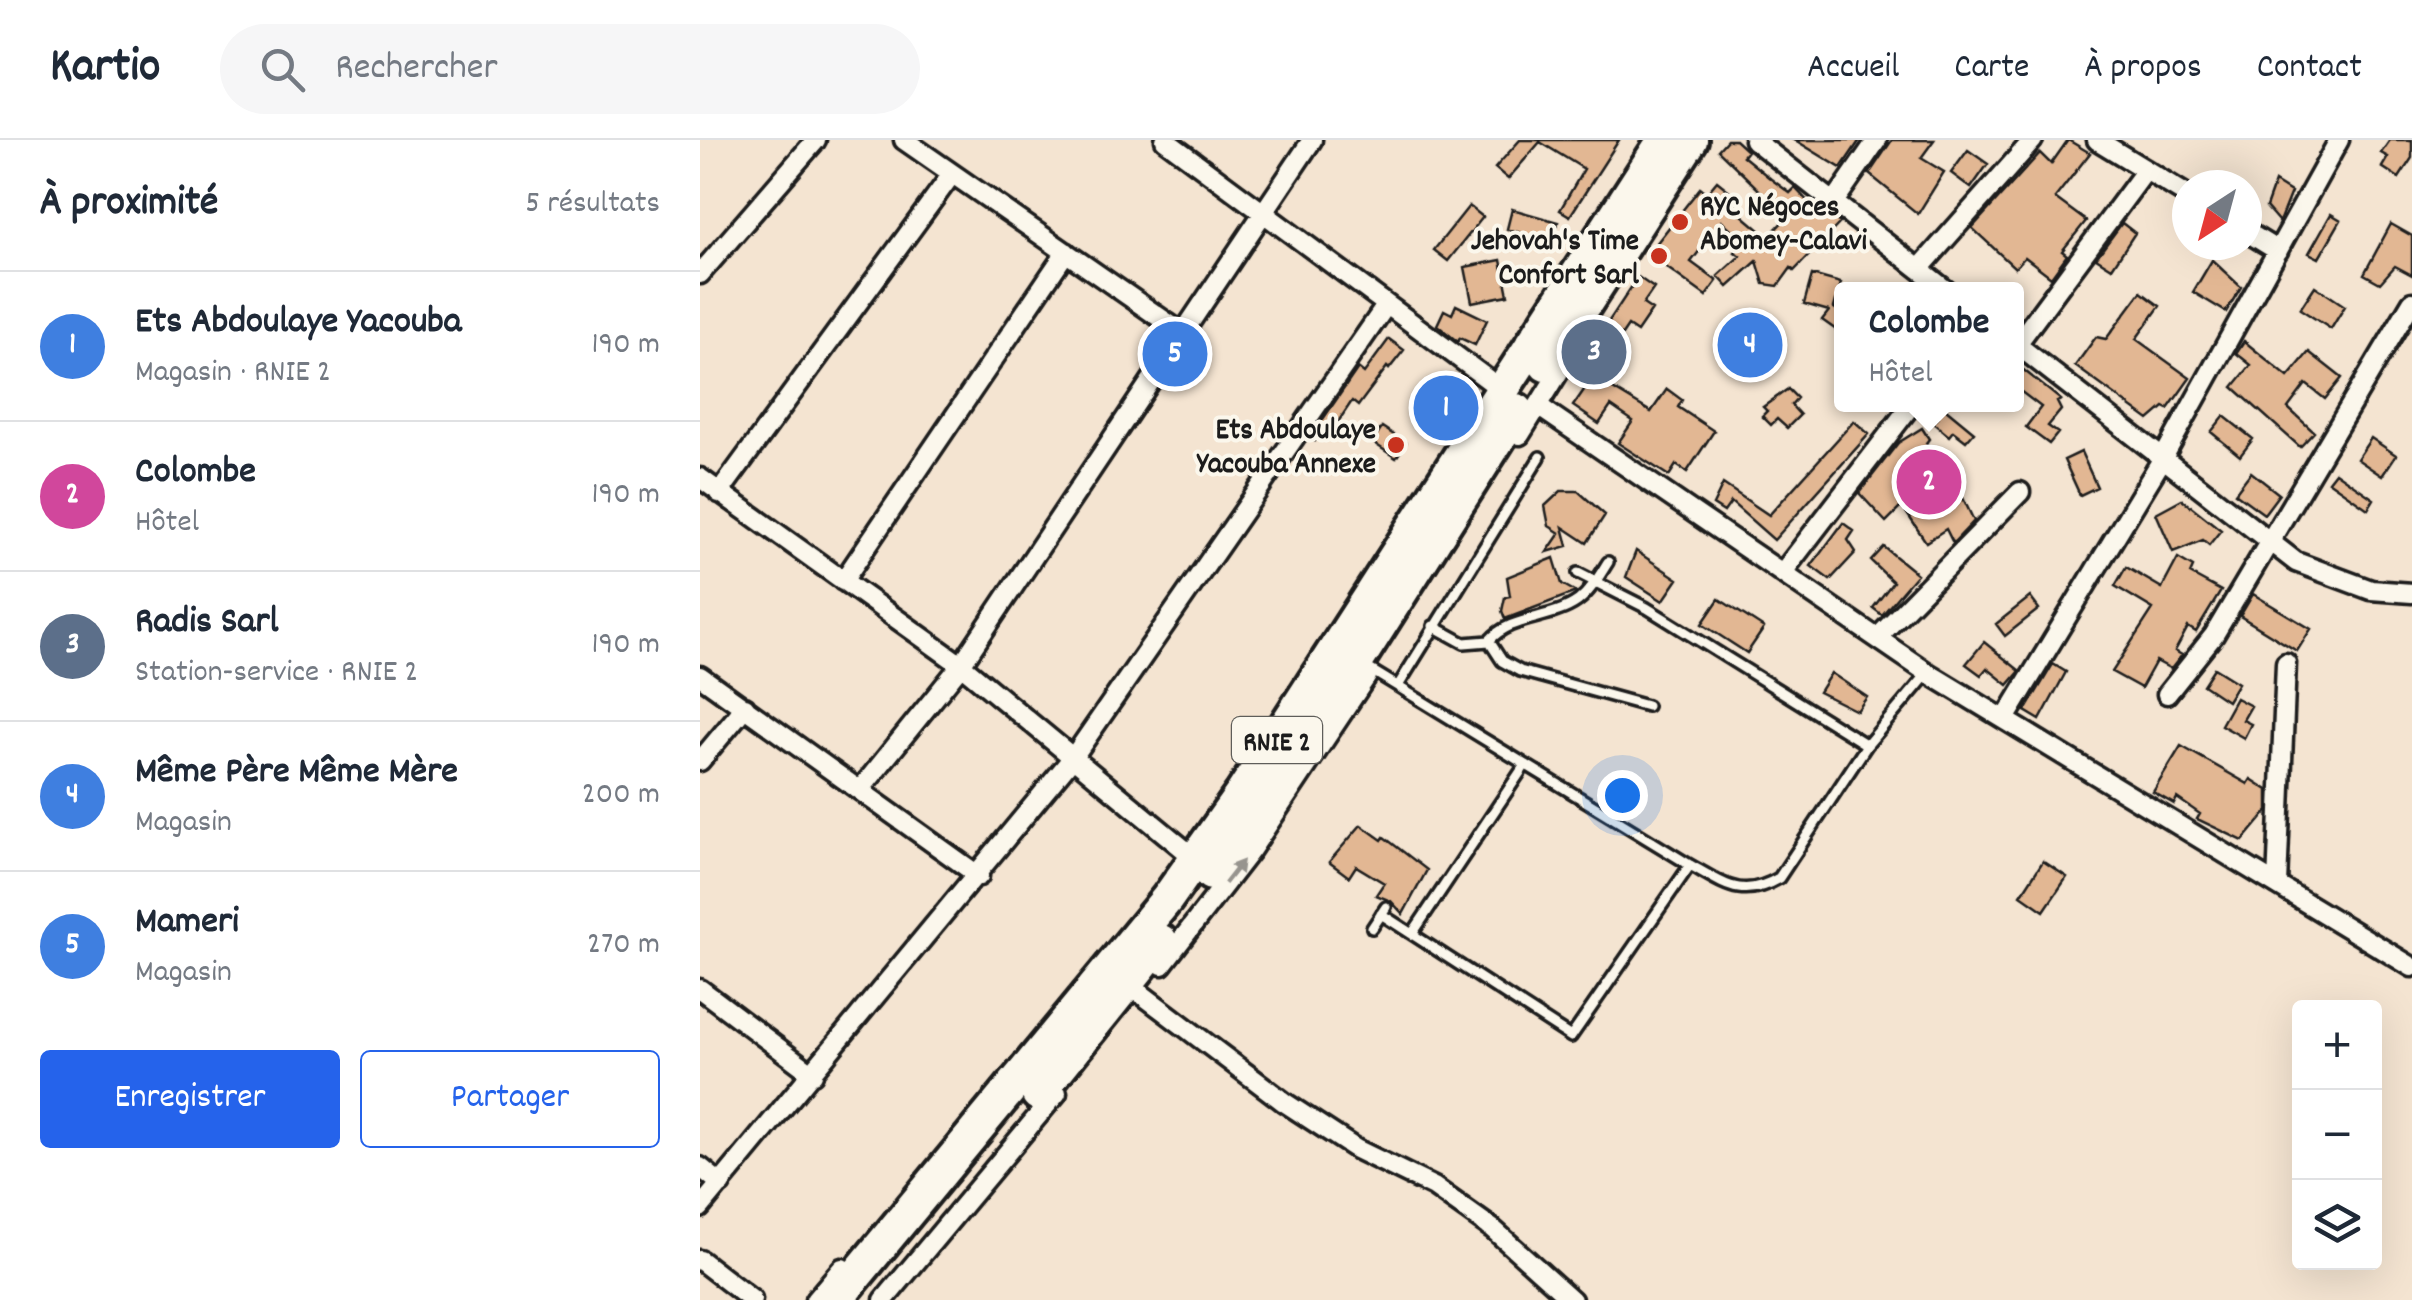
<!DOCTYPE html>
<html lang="fr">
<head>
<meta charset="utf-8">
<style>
	:root { --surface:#fff; --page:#f6f6f7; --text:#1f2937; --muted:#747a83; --line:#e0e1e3; --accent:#2563eb }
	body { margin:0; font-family:Dekko,sans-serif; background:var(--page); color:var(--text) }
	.controls { position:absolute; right:30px; bottom:30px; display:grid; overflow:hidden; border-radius:10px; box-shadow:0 10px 40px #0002 }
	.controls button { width:90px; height:90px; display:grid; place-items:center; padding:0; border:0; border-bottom:2px solid var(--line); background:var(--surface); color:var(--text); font:50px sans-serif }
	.compass { position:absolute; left:1472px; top:30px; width:90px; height:90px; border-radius:50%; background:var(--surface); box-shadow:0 10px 40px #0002; rotate:216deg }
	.you { position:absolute; left:922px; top:655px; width:35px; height:35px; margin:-25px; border:8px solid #fff; border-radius:50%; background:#1a73e8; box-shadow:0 0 0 15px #1a73e833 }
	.badge { display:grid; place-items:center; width:65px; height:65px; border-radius:50%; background:var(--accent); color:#fff; font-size:32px; font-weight:700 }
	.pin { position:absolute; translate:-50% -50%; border:5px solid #fff; box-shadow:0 2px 10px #0006 }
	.popup { position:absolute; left:1134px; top:142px; width:190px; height:130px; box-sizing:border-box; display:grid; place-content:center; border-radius:10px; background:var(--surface); filter:drop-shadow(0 2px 8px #0005); font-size:32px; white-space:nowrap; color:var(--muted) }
	.popup b { font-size:38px; color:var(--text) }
	.popup::after { content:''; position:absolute; left:50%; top:100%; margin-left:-20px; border:20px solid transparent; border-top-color:var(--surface) }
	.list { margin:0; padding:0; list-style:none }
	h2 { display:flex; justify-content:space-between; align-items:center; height:130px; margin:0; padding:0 40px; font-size:42px }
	h2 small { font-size:32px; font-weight:400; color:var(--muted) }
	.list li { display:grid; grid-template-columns:65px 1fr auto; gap:30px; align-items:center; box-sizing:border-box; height:150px; padding:0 40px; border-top:2px solid var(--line) }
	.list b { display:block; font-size:38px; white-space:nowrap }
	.list p { margin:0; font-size:32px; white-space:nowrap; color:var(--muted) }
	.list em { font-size:32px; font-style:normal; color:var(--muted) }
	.actions { display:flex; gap:20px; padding:30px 40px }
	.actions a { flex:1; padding:22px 0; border:2px solid var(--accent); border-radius:10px; text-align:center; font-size:35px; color:var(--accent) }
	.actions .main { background:var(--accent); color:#fff }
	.icon { flex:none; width:55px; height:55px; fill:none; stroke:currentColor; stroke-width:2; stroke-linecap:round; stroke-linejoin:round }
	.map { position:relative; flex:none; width:1712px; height:1160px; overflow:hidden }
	header { display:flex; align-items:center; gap:60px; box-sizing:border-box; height:140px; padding:0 50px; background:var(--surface); border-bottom:2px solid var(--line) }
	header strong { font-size:48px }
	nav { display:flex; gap:55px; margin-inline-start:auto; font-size:35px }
	.search { width:700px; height:90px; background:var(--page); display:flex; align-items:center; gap:25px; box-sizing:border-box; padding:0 35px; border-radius:55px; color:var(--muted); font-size:38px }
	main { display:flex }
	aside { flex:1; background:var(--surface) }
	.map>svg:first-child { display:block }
	.building { fill:#e2b793; stroke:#1c1c1c; stroke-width:2.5 }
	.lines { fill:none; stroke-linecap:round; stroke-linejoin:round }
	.lane-casing { stroke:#1c1c1c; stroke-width:16 }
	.street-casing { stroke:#1c1c1c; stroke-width:25 }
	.highway-casing { stroke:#1c1c1c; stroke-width:40 }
	.lane { stroke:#fbf7ec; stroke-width:9 }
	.street { stroke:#fbf7ec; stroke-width:18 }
	.highway { stroke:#fbf7ec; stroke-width:32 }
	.oneway { fill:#97948e }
	.poi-dot { fill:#c8321e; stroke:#fbf7ec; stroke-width:4 }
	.labels { text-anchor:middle; stroke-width:8; stroke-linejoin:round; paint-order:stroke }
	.shield { fill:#fbf7ec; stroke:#5f5e5a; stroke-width:2.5 }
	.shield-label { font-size:28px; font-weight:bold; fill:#1c1c1c }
	.poi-label { font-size:30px; font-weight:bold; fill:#1c1c1c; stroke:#fbf7ec; text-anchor:end }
</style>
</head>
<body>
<header>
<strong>Kartio</strong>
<div class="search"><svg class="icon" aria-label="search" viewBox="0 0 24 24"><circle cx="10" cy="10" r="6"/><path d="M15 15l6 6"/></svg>Rechercher</div>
<nav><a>Accueil</a><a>Carte</a><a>À propos</a><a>Contact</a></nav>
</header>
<main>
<aside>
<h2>À proximité<small>5 résultats</small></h2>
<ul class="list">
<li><span class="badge" style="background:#3f7fe0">1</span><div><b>Ets Abdoulaye Yacouba</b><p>Magasin · RNIE 2</p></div><em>190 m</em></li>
<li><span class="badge" style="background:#d1479c">2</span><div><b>Colombe</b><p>Hôtel</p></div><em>190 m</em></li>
<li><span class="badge" style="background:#5c6f8a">3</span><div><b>Radis Sarl</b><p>Station-service · RNIE 2</p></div><em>190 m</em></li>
<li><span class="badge" style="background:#3f7fe0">4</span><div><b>Même Père Même Mère</b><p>Magasin</p></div><em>200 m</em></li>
<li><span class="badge" style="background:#3f7fe0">5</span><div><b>Mameri</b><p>Magasin</p></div><em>270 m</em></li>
</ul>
<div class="actions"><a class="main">Enregistrer</a><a>Partager</a></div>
</aside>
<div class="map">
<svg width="1712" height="1160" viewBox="0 0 1712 1160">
	<rect width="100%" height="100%" fill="#f4e4d1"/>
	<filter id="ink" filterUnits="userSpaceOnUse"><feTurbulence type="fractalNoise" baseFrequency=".01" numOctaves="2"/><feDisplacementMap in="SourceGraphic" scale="20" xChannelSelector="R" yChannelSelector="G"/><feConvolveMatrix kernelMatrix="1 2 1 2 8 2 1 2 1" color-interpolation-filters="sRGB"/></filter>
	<g filter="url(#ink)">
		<path class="building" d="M820 0H919L870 76 860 70 884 29 840 2 808 39 795 28Z
			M1027 0H1035L1047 11 1043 16 1071 39 1090 53 1095 48 1115 69 1118 66 1140 83 1094 131 1091 128 1078 146 1064 144 1057 121 1028 147 1018 136 1040 116 1035 112 1045 101 1022 81 991 122 1017 141 1006 156 948 114 1000 48 1007 53 1017 41 1042 61 1035 69 1068 97 1087 77 1018 10Z
			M1095 0H1160L1141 28Z
			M1192 0H1234L1221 18 1244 32 1218 74 1169 34Z
			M1368 0 1390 13 1355 58 1386 81 1362 111 1367 115 1351 137 1325 117 1315 128 1272 88 1340 13 1351 24Z
			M1690 0H1712V18L1699 38 1682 27 1688 17 1681 13Z
			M1268 10 1288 24 1271 48 1251 33Z
			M1575 42 1591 52 1579 82 1566 67Z
			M769 66 783 77 748 121 734 110Z
			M812 69 858 82 852 102 807 89Z
			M1631 74 1641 80 1619 118 1609 113Z
			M1422 83 1435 93 1412 128 1396 118Z
			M1691 84 1712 96V135L1695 126 1680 143 1664 134Z
			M801 120 808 155 772 162 765 127Z
			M1512 120 1541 147 1526 172 1493 152Z
			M1112 135 1141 143 1134 168 1142 173V194L1122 180 1129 171 1104 164Z
			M938 137 954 148 943 164 952 170 937 192 928 186 903 223 888 213Z
			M1615 146 1645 166 1631 189 1600 169Z
			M1441 152 1460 166 1436 199 1490 238 1468 269 1464 267 1449 280 1375 226 1396 197 1406 199Z
			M756 165 787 180 775 205 760 198 758 202 737 185 744 170 752 174Z
			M689 199 704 210 689 229 687 227 658 266 652 261 634 288 627 283 615 301 610 298 658 228 664 233Z
			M1544 201 1588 237 1609 212 1642 238 1625 259 1606 244 1588 268 1614 292 1600 307 1533 247 1551 225 1536 213Z
			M1316 224 1361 260 1357 262 1361 270 1348 286 1358 293 1349 304 1326 287 1341 267 1316 248Z
			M893 237 951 272 967 249 982 260 978 267 1014 291 987 332 976 325 969 336 918 303 933 281 911 266 899 284 873 266Z
			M1088 249 1097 258 1091 265 1100 275 1087 288 1077 279 1071 285 1062 276 1067 271 1063 267Z
			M1224 264H1240L1274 292 1266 301 1253 291 1249 296 1232 282 1238 278Z
			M1524 276 1553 299 1540 316 1511 292Z
			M1154 281 1169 294 1074 400 1031 362 1024 372 1013 365 1023 344 1069 375Z
			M682 287 706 303 696 318 672 302Z
			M1222 288 1229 299 1226 303 1252 335 1274 381 1253 403 1246 389 1226 402 1202 366 1186 382 1159 353 1198 303Z
			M1671 298 1696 315 1682 336 1657 319Z
			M1381 312 1397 347 1380 355 1364 320Z
			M1551 332 1579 354 1564 374 1535 353Z
			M1635 332 1674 359 1668 369 1628 341Z
			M861 351H878L905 375 887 403 863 387 868 406 847 412 860 393 849 386 845 366Z
			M1482 359 1521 390 1509 405 1503 400 1473 412 1456 373Z
			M1143 383 1154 391 1148 400 1156 412 1130 440 1111 426Z
			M1184 407 1217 434 1182 475 1173 468 1193 442 1171 421Z
			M936 411 978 439 963 461 926 437Z
			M854 418 862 444 876 452 805 479 802 471 805 457 810 456 807 437Z
			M1478 418 1493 427 1490 434 1521 451 1496 492 1488 487 1475 511 1482 515 1471 529 1456 521 1441 548 1412 532 1453 469 1415 446 1426 427 1462 448Z
			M1553 454 1611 489 1597 511 1540 476Z
			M1330 457 1339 469 1305 496 1296 484Z
			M1019 459 1064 488 1047 513 1002 484Z
			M1284 502 1320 531 1308 545 1287 528 1281 535 1266 524Z
			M1353 524 1366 532 1340 580 1325 571Z
			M1514 528 1538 543 1527 561 1503 545Z
			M1131 533 1167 557 1157 571 1119 552Z
			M1536 558 1551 566 1543 580 1551 584 1544 598 1521 585Z
			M1481 606 1548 644 1551 639 1568 650V671L1543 701 1497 679 1500 674 1477 658 1474 664 1453 652Z
			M661 685 682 700 684 697 727 730 703 774 691 761 676 755 684 743 656 726 649 737 629 722Z
			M1343 721 1367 737 1344 771 1321 755Z"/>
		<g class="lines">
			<g class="lane-casing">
				<path id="lane" d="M878 433 947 468 1167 605
					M733 486 764 503 789 501 802 521 820 531 947 566
					M789 501C811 475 850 481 878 461 891 451 899 436 908 422
					M671 530 990 725C1025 744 1041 760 1079 738L1167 605 1228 533
					M698 546 840 317
					M681 774 871 897 990 725
					M672 788 686 767
					M712 794 825 625"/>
			</g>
			<g class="street-casing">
				<path id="street" d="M204 0 482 193
					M465 0 794 244
					M1054 0 1246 150
					M1397 0 1487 55
					M1134 62 1177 0
					M1547 92 1578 111
					M1219 129 1333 0
					M0 134 116 0
					M1316 204 1596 422 1671 450 1712 453
					M1317 204 1446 30
					M838 266 1228 533 1712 827
					M820 295 867 219
					M0 338 261 525 486 711
					M19 353 252 34
					M1083 432 1212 264
					M143 441 366 112
					M1178 497 1320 352
					M0 536 279 736
					M1467 554 1514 495 1712 162
					M1305 579 1463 318 1639 0
					M0 621 45 567
					M160 650 261 525 612 0
					M1577 745 1586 523
					M462 825 551 710 667 536
					M0 849 113 934
					M440 853 584 962 656 1009 734 1047 793 1089 872 1160
					M0 1027 21 1044
					M0 1068 374 616 685 167
					M0 1120 52 1160
					M115 1160 142 1128
					M184 1160 357 953"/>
			</g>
			<g class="highway-casing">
				<path id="highway" d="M846 225 991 0
					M511 734 657 522 817 270
					M338 954 461 801
					M136 1160 467 759 542 653 964 0"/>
			</g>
			<use href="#lane" class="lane"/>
			<use href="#street" class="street"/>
			<use href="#highway" class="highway"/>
		</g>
		<defs><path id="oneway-solid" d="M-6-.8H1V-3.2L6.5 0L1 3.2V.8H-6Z" transform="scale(2.5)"/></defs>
		<use class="oneway" href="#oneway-solid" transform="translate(534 732) rotate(-52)"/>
	</g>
	<g class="poi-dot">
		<circle cx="980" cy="82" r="10"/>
		<circle cx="959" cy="116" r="10"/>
		<circle cx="696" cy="305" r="10"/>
	</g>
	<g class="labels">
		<rect class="shield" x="532" y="577" width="90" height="46" rx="8"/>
		<g class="shield-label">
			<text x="577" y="610">RNIE 2</text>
		</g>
		<g class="poi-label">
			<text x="1000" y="75" text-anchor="start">RYC Négoces<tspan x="1000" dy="34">Abomey-Calavi</tspan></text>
			<text x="939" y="109">Jehovah's Time<tspan x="939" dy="34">Confort Sarl</tspan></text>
			<text x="676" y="298">Ets Abdoulaye<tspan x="676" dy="34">Yacouba Annexe</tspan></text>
		</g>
	</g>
</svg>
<div class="controls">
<button>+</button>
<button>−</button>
<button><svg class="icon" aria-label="layers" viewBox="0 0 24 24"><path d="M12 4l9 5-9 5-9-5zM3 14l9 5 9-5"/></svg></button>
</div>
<svg class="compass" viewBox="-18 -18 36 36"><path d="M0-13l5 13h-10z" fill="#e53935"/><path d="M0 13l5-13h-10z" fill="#747a83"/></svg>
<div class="you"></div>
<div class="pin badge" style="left:746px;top:268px;background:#3f7fe0">1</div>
<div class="pin badge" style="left:1229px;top:342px;background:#d1479c">2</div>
<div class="popup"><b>Colombe</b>Hôtel</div>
<div class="pin badge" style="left:894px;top:212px;background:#5c6f8a">3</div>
<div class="pin badge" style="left:1050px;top:205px;background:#3f7fe0">4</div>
<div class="pin badge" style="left:475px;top:214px;background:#3f7fe0">5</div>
</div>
</main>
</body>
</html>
